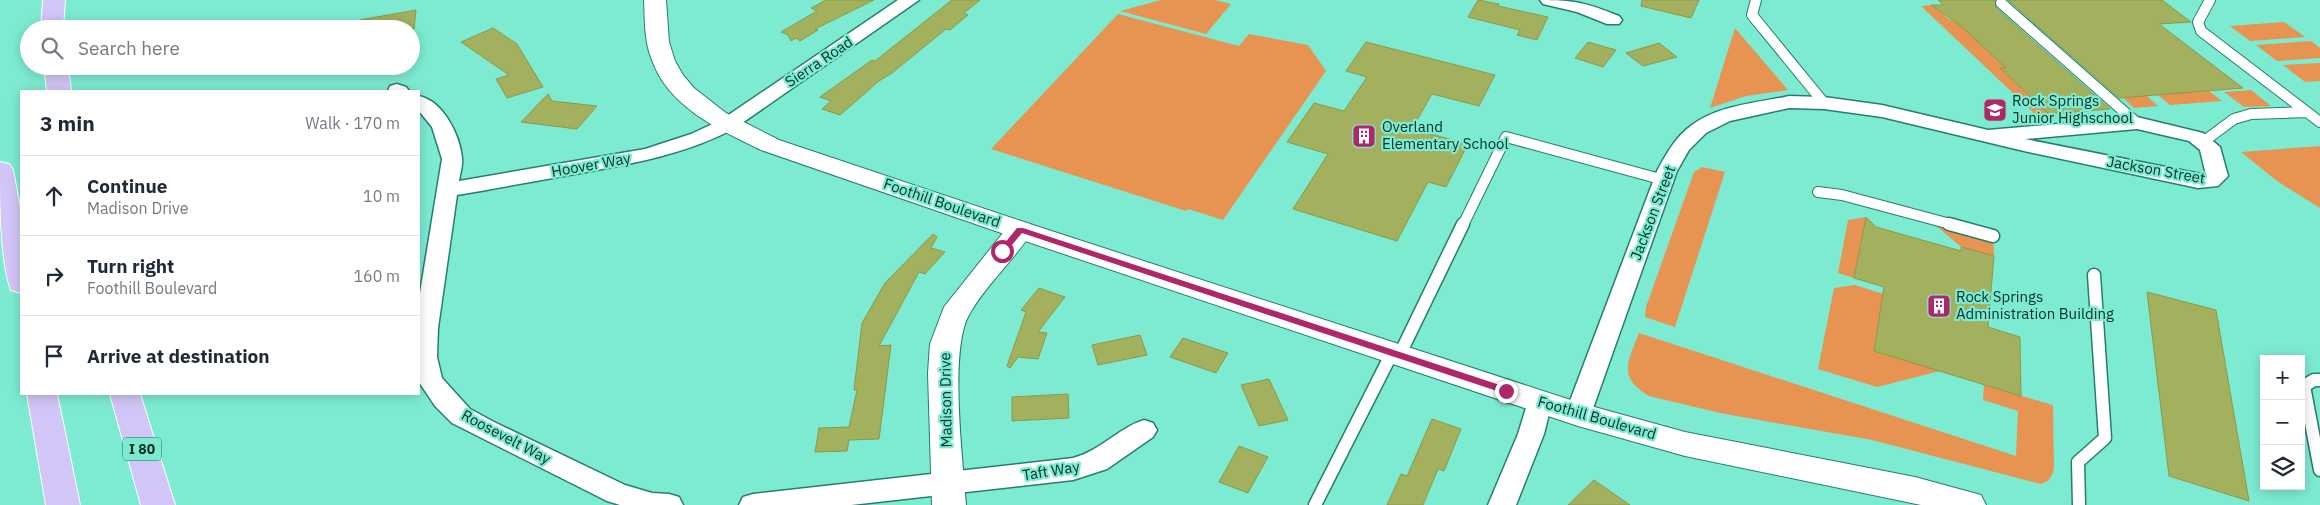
<!DOCTYPE html>
<html lang="en">
<head>
<meta charset="utf-8">
<style>
	:root { --surface:#fff; --page:#f2f2f3; --text:#1f2937; --muted:#747a83; --line:#e0e1e3 }
	body { margin:0; font-family:"IBM Plex Sans",sans-serif; background:var(--page); color:var(--text) }
	.controls { position:absolute; right:15px; bottom:15px; display:grid; overflow:hidden; border-radius:0px; box-shadow:0 2px 12px #0003 }
	.controls button { width:45px; height:45px; display:grid; place-items:center; padding:0; border:0; border-bottom:1px solid var(--line); background:var(--surface); color:var(--text); font:25px sans-serif }
	.stop { position:absolute; width:15px; height:15px; margin:-11px; border:4px solid #b02769; border-radius:50%; background:#fff }
	.stop.end { background:#b02769; border-color:#fff; box-shadow:0 1px 5px #0008 }
	.list { margin:0; padding:0; list-style:none }
	h2 { display:flex; justify-content:space-between; align-items:center; height:65px; margin:0; padding:0 20px; font-size:21px }
	h2 small { font-size:16px; font-weight:400; color:var(--muted) }
	.list li { display:grid; grid-template-columns:32px 1fr auto; gap:15px; align-items:center; box-sizing:border-box; height:80px; padding:0 20px; border-top:1px solid var(--line) }
	.list b { display:block; font-size:19px; white-space:nowrap }
	.list p { margin:0; font-size:16px; white-space:nowrap; color:var(--muted) }
	.list em { font-size:16px; font-style:normal; color:var(--muted) }
	.icon { flex:none; width:28px; height:28px; fill:none; stroke:currentColor; stroke-width:2; stroke-linecap:round; stroke-linejoin:round }
	.map { position:relative; flex:none; width:2320px; height:505px; overflow:hidden }
	.search { position:absolute; background:var(--surface); box-shadow:0 2px 12px #0003; left:20px; top:20px; width:400px; height:55px; display:flex; align-items:center; gap:12px; box-sizing:border-box; padding:0 18px; border-radius:28px; color:var(--muted); font-size:19px }
	.panel { position:absolute; background:var(--surface); box-shadow:0 2px 12px #0003; left:20px; top:90px; width:400px; height:305px; border-radius:0px }
	.map>svg:first-child { display:block }
	.green { fill:#e79352 }
	.building { fill:#a3b05e; stroke:#8c9947 }
	.lines { fill:none; stroke-linecap:round; stroke-linejoin:round }
	.service-far1-casing { stroke:#267e6d; stroke-width:12 }
	.service-casing { stroke:#267e6d; stroke-width:15 }
	.minor-casing { stroke:#267e6d; stroke-width:3 }
	.tertiary-casing { stroke:#267e6d; stroke-width:2 }
	.secondary-casing { stroke:#267e6d; stroke-width:2 }
	.motorway-casing { stroke:#fff; stroke-width:2 }
	.service-far1 { stroke:#fff; stroke-width:10 }
	.service { stroke:#fff; stroke-width:12 }
	.minor { fill:#fff; fill-rule:evenodd }
	.tertiary { fill:#fff; fill-rule:evenodd }
	.secondary { fill:#fff; fill-rule:evenodd }
	.motorway { fill:#d2c5f7; fill-rule:evenodd }
	.route { fill:#b02769 }
	.labels { text-anchor:middle; stroke-width:4.5; stroke-linejoin:round; paint-order:stroke }
	.shield { fill:#7debd2; stroke:#26695b; stroke-width:1 }
	.shield-label { font-size:14px; font-weight:bold; fill:#003128 }
	.street-label { font-size:15px; fill:#003128; stroke:#7debd2 }
	.poi-label { font-size:15px; fill:#003128; stroke:#7debd2; text-anchor:start }
</style>
</head>
<body>
<div class="map">
<svg width="2320" height="505" viewBox="0 0 2320 505">
	<rect width="100%" height="100%" fill="#7debd2"/>
	<path class="green" d="M1161 0H1215L1231 4 1206 34 1120 11Z
		M1933 5 1947 18 1965 28 2006 68 2001 69 2049 114 2036 115 1921 6Z
		M1118 14 1239 46 1249 34 1308 45 1326 71 1223 220 1188 209 1186 211 991 149Z
		M2284 22 2305 37 2250 41 2230 26Z
		M1735 28 1788 90 1746 96 1710 108Z
		M2311 41 2320 48V58L2277 61 2256 45Z
		M2320 63V81L2305 82 2283 65Z
		M2251 90 2271 106 2244 107 2224 92Z
		M2209 91 2222 101 2170 105 2158 95Z
		M2146 95 2158 106 2134 108 2122 97Z
		M2320 146V208L2277 181 2241 152Z
		M1702 167 1725 172 1675 327 1645 317 1646 307 1694 172Z
		M1866 217 1854 278 1838 273 1848 220Z
		M1933 223 1993 240 1994 256 1961 247Z
		M1855 285 1890 296 1876 334 1874 351 1940 371 1877 387 1818 369 1834 288Z
		M1639 333 2016 456 2018 411 1983 400 1984 385 2053 405 2054 468C2052 477 2050 481 2041 484L1872 440 1720 413 1649 396C1617 377 1628 362 1639 333Z"/>
	<path class="building" d="M826 0H874L815 29 818 30 800 41 796 38 791 41 788 35 781 32 817 11 811 8Z
		M952 0H980L964 13 968 15 950 30 946 29 892 73 879 81 840 115 822 109 831 101 820 97 872 60 875 61Z
		M1478 0 1499 4 1498 6 1548 17 1537 40 1517 35 1520 30 1468 17Z
		M1642 0H1699L1691 18 1641 6Z
		M1938 0H1995L1996 8 2110 109 2049 114 2000 68H2006L1961 26 1931 5H1943Z
		M2008 0H2162L2191 22 2159 24 2243 88 2119 98Z
		M416 10 414 29H361L360 20Z
		M493 28 517 44 543 87 507 98 496 79 509 75 461 42Z
		M1366 42 1495 75 1479 106 1432 94 1412 129 1468 144 1446 187 1428 182 1397 241 1293 209 1328 154 1287 142 1314 103 1344 111 1367 77 1346 71Z
		M1588 42 1616 50 1603 67 1575 58Z
		M1659 43 1677 57 1643 66 1626 53Z
		M548 94 552 101 597 106 577 129 521 122Z
		M1866 217 1876 227 1961 251V247L1994 256 1988 327 2020 337 2021 396 1874 351 1884 287 1854 278Z
		M933 234 937 237 931 248 945 252 925 274 919 272 879 346 891 345 879 439 849 440 847 451 815 452 819 428 849 427 857 390H854L862 323 885 283Z
		M1039 288 1065 297 1038 332 1047 333 1038 359 1018 357 1010 368 1007 366 1026 312 1021 310Z
		M2147 292 2216 310 2249 501 2169 476Z
		M1140 335 1147 355 1098 365 1092 345Z
		M1183 338 1228 353 1216 373 1170 357Z
		M1269 379 1288 420 1259 426 1241 385Z
		M1068 394 1069 418 1012 421V397Z
		M1432 419 1461 429 1444 471 1438 469 1423 505H1387L1401 474 1407 476Z
		M1239 446 1268 457 1248 493 1219 482Z
		M1594 480 1630 505H1568Z"/>
	<g class="lines">
		<g class="service-far1-casing">
			<path id="service-far1" d="M1756 0 1752 15 1824 103
				M2210 0 2198 22 2201 31 2320 122
				M2001 3 2137 123
				M2203 142 2234 119 2251 114 2306 112
				M1818 192 1842 195 1954 225
				M1463 225 1506 137 1664 180"/>
		</g>
		<g class="service-casing">
			<path id="service" d="M1949 224 1993 236
				M1399 356 1463 224
				M2320 380H2314L2304 386 2320 470
				M1315 505 1392 353
				M2079 505 2078 462 2105 438 2094 275"/>
		</g>
		<g class="minor-casing">
			<path id="minor" d="M898 0H919L735 128C687 154 635 163 581 173 540 180 499 188 457 195L438 328 437 357 442 378 470 409 494 422 625 485 652 493 669 494 679 497 683 505H620L607 501 452 423 435 406 419 382V299L442 159 432 127 419 111V96C443 101 460 135 462 158 463 165 460 174 459 181L645 149 691 134 721 120Z
				M1540 0C1575 0 1587 3 1619 16L1622 20 1619 24H1607L1577 12 1543 4Z
				M397 84 406 87 409 91H388L390 86Z
				M1789 96 1824 97 1882 105 1988 130 2137 117 2203 133 2220 147 2228 176 2218 186 2198 188 2024 151 1882 117 1824 109 1789 108 1730 121 1706 133 1689 150 1677 171 1591 414 1587 421 1578 424 1569 421 1565 414 1657 171C1666 154 1676 136 1692 125 1719 105 1757 103 1789 96ZM2137 129 2189 141 2200 150 2206 175 2025 139Z
				M1539 392 1548 395 1552 402 1544 434 1516 505H1488L1518 434 1530 395Z
				M1144 420 1153 423 1157 430 1153 437 1107 469 1073 480 851 505H739L743 497 753 494 1073 458C1102 450 1118 428 1144 420Z"/>
		</g>
		<g class="tertiary-casing">
			<path id="tertiary" d="M1020 221 1030 224 1033 230C1015 260 986 284 969 315 949 350 963 462 966 505H932L928 373 930 344 944 307 1010 224Z"/>
		</g>
		<g class="secondary-casing">
			<path id="secondary" d="M644 0H666L669 42 675 61 683 75 694 88 726 113 779 140 1030 224 1580 403 1685 432 1915 477 1981 495 1986 505H1921L1685 456 1578 426 1010 236 761 150C720 130 668 107 652 60 644 41 645 21 644 0Z"/>
		</g>
		<g class="motorway-casing">
			<path id="motorway" d="M43 0H65L63 29H41Z
				M44 66H68L71 91H47Z
				M0 162 9 164 13 170 21 213V293L11 290C0 262 0 196 0 162Z
				M27 394H57L80 505H46Z
				M110 394H140L175 505H141Z"/>
		</g>
		<use href="#service-far1" class="service-far1"/>
		<use href="#service" class="service"/>
		<use href="#minor" class="minor"/>
		<use href="#tertiary" class="tertiary"/>
		<use href="#secondary" class="secondary"/>
		<use href="#motorway" class="motorway"/>
	</g>
	<path class="route" d="M1017 228H1023L1509 388 1511 391 1506 394 1503 393 1022 233 1005 253H1000V249Z"/>
	<defs>
		<g id="school-square" transform="scale(1.25)"><rect x="-9" y="-9" width="18" height="18" rx="4" fill="#b02769" stroke="#7debd2"/><path d="M0-5L7-2L0 1L-7-2ZM-4 1L0 2.5L4 1V4Q0 6-4 4Z" fill="#fff"/></g>
		<g id="building-square" transform="scale(1.25)"><rect x="-9" y="-9" width="18" height="18" rx="4" fill="#b02769" stroke="#7debd2"/><path d="M-4-6H4V6H1V3H-1V6H-4ZM-2.5-4.3h1.7v1.8h-1.7ZM.8-4.3h1.7v1.8H.8ZM-2.5-1h1.7V.8h-1.7ZM.8-1h1.7V.8H.8Z" fill="#fff"/></g>
	</defs>
	<g fill-rule="evenodd">
		<use href="#school-square" x="1995" y="110"/>
		<use href="#building-square" x="1364" y="136"/>
		<use href="#building-square" x="1939" y="306"/>
	</g>
	<g class="labels">
		<rect class="shield" x="123" y="437.5" width="38" height="23" rx="4"/>
		<g class="shield-label">
			<text x="142" y="454">I 80</text>
		</g>
		<g class="street-label">
			<text transform="translate(819 62) rotate(-34)" y="5">Sierra Road</text>
			<text transform="translate(591 165) rotate(-10)" y="5">Hoover Way</text>
			<text transform="translate(2156 170) rotate(10)" y="5">Jackson Street</text>
			<text transform="translate(942 203) rotate(19)" y="5">Foothill Boulevard</text>
			<text transform="translate(1653 213) rotate(-69)" y="5">Jackson Street</text>
			<text transform="translate(946 400) rotate(-91)" y="5">Madison Drive</text>
			<text transform="translate(1597 418) rotate(16)" y="5">Foothill Boulevard</text>
			<text transform="translate(506 437) rotate(28)" y="5">Roosevelt Way</text>
			<text transform="translate(1051 471) rotate(-9)" y="5">Taft Way</text>
		</g>
		<g class="poi-label">
			<text x="2012" y="106">Rock Springs<tspan x="2012" dy="17">Junior Highschool</tspan></text>
			<text x="1382" y="132">Overland<tspan x="1382" dy="17">Elementary School</tspan></text>
			<text x="1956" y="302">Rock Springs<tspan x="1956" dy="17">Administration Building</tspan></text>
		</g>
	</g>
</svg>
<div class="controls">
<button>+</button>
<button>−</button>
<button><svg class="icon" aria-label="layers" viewBox="0 0 24 24"><path d="M12 4l9 5-9 5-9-5zM3 14l9 5 9-5"/></svg></button>
</div>
<div class="stop" style="left:1002px;top:251px"></div>
<div class="stop end" style="left:1506px;top:391px"></div>
<div class="search"><svg class="icon" aria-label="search" viewBox="0 0 24 24"><circle cx="10" cy="10" r="6"/><path d="M15 15l6 6"/></svg>Search here</div>
<section class="panel">
<h2>3 min<small>Walk · 170 m</small></h2>
<ul class="list">
<li><svg class="icon" aria-label="ahead" viewBox="0 0 24 24"><path d="M12 20V5M6 11l6-6 6 6"/></svg><div><b>Continue</b><p>Madison Drive</p></div><em>10 m</em></li>
<li><svg class="icon" aria-label="right" viewBox="0 0 24 24"><path d="M7 20v-9h11M14 6l5 5-5 5"/></svg><div><b>Turn right</b><p>Foothill Boulevard</p></div><em>160 m</em></li>
<li><svg class="icon" aria-label="arrive" viewBox="0 0 24 24"><path d="M6 21V4h12l-3 4 3 4H6"/></svg><div><b>Arrive at destination</b></div></li>
</ul>
</section>
</div>
</body>
</html>
